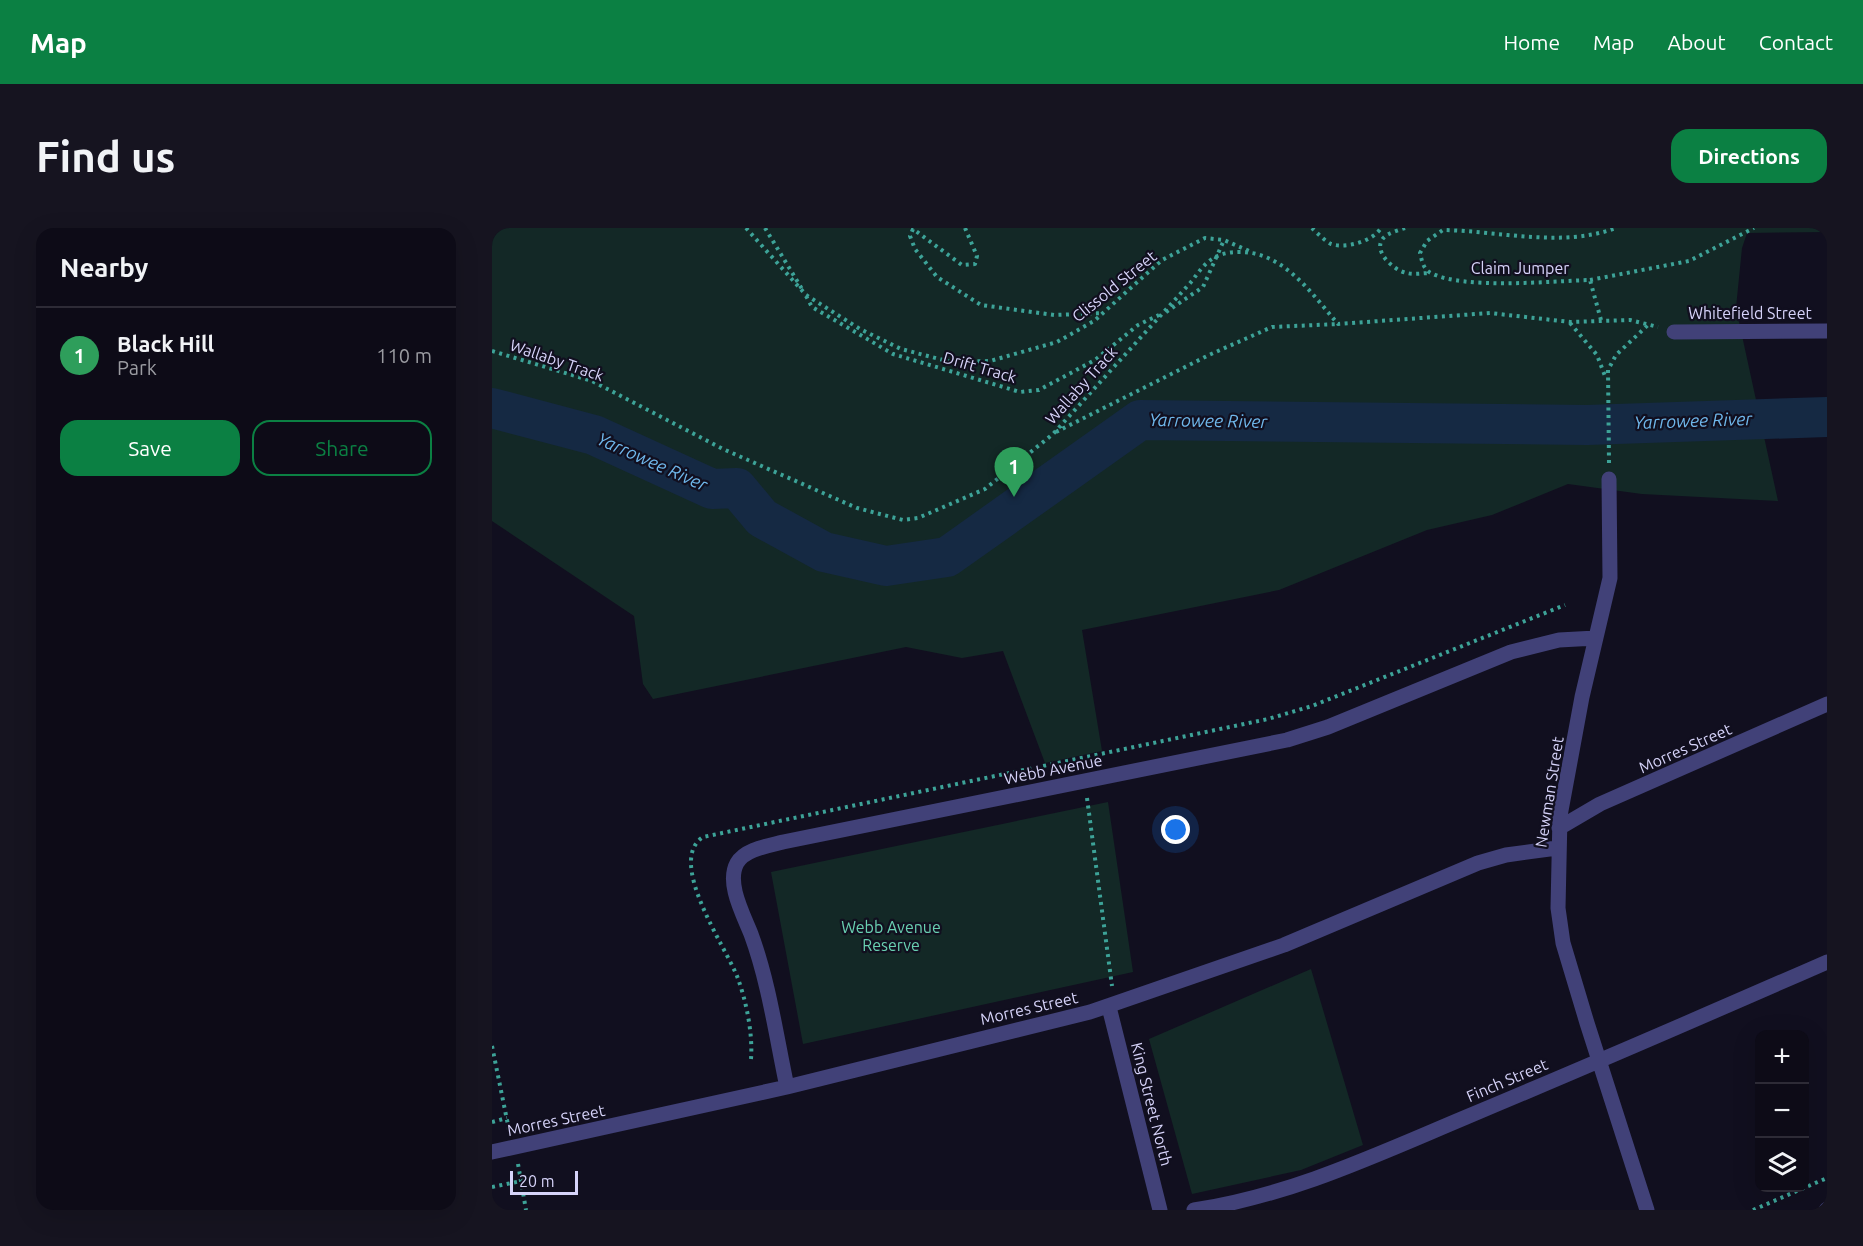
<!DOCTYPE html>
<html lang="en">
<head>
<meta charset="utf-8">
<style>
	:root { --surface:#0d0b17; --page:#161420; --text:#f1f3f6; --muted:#9a9ba1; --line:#2d2b36; --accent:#0b8043 }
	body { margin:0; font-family:Ubuntu,sans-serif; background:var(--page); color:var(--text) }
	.controls { position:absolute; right:18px; bottom:18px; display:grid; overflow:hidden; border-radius:12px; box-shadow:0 6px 24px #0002 }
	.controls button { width:54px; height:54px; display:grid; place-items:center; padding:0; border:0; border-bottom:2px solid var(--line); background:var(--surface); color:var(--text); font:30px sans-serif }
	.scale { position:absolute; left:18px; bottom:15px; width:68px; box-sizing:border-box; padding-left:6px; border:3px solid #d6d3f9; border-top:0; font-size:16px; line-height:21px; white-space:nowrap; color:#d6d3f9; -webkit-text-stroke:4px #110f1f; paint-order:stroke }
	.you { position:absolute; left:684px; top:602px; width:21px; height:21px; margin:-15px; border:4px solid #fff; border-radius:50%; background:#1a73e8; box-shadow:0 0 0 9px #1a73e833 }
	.badge { display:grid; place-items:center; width:39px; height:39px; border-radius:50%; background:var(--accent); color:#fff; font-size:20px; font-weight:700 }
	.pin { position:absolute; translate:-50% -50px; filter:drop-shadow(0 2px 3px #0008) }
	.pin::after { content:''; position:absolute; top:32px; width:21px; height:18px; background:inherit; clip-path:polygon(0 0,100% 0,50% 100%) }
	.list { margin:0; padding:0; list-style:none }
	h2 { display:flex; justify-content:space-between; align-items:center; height:78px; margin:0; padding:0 24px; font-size:26px }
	h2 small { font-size:20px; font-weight:400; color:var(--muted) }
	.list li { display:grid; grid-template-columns:39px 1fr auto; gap:18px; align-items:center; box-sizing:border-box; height:96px; padding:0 24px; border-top:2px solid var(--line) }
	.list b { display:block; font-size:22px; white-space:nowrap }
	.list p { margin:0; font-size:20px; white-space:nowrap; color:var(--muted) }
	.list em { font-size:20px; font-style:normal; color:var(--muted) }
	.actions { display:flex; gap:12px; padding:18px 24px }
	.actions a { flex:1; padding:14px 0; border:2px solid var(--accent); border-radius:18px; text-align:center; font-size:21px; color:var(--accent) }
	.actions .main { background:var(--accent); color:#fff }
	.icon { flex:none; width:33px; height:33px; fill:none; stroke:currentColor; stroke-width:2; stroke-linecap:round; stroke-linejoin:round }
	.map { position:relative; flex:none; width:1335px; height:982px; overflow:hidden; border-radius:18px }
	header { display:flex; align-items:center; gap:36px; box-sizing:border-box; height:84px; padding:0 30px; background:var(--accent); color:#fff }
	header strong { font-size:28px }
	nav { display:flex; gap:33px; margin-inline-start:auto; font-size:21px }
	.intro { display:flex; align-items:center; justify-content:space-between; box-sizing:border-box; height:144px; padding:0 36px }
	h1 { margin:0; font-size:42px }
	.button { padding:15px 27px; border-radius:18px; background:var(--accent); color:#fff; font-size:21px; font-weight:700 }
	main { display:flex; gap:36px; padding:0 36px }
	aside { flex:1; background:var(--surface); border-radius:18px; box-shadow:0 6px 24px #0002 }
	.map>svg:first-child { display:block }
	.green { fill:#132826 }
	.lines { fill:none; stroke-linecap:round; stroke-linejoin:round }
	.river { stroke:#152943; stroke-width:40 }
	.path { stroke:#3da398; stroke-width:4; stroke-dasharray:3 4.5; stroke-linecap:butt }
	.minor { stroke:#414178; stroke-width:15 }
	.labels { text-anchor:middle; stroke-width:4.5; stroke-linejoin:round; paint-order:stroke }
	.street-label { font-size:16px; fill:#d6d3f9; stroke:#110f1f }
	.park-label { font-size:16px; fill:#69cfb1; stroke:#110f1f }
	.water-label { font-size:18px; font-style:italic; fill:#6fb7eb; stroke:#110f1f }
</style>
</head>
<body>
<header>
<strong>Map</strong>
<nav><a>Home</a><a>Map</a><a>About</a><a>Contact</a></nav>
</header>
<div class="intro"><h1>Find us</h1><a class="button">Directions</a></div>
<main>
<aside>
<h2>Nearby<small></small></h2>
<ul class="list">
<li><span class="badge" style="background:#2e9e5b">1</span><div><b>Black Hill</b><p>Park</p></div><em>110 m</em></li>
</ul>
<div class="actions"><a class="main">Save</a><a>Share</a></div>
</aside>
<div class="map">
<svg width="1335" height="982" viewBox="0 0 1335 982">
	<rect width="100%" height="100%" fill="#110f1f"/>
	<path class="green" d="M0 0H1335V4L1255 5 1250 20 1244 80 1286 273 1150 266 1076 256 1000 287 935 302 787 362 590 402 610 523 553 535 511 423 470 430 414 419 161 471 151 456 142 388 0 293Z
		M616 574 641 744 311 816 279 644Z
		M819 741 871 917 809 942 700 966 657 811Z"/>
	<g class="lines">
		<path class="river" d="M0 180 102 207 220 261 245 260 270 290 332 324 394 338 455 329 648 192 1095 197 1335 189"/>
		<path class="path" d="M254 0 314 67 368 101 409 121 459 134 498 133 565 114 602 93 670 32 713 10 732 12 757 23
			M273 0 310 61
			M473 0 485 28 483 36 470 37 421 1 418 8 423 21 445 49 489 77 562 87 610 85
			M820 0C825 5 833 13 839 16 854 21 881 13 889 0
			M913 0C907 2 900 4 895 7 876 19 901 43 915 45 922 47 931 45 939 45
			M1098 52 1197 33 1262 0
			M314 68 320 79 401 126 528 164 547 162 603 132 646 97 667 87
			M674 84 711 59 732 12
			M1109 92 1098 52C1060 53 971 62 939 45 931 41 930 33 928 25L935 13 951 2C1008 3 1070 20 1124 0
			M1078 95 1105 127 1113 148
			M0 123 100 153 231 221 365 280 411 292 426 290 493 261 561 206 700 53C714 33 723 24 748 24 792 24 820 66 846 96L998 85 1078 94 1138 92 1166 99
			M564 204 717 127 780 99 846 96
			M1117 235 1116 142 1124 127 1156 97
			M595 570 620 758
			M0 818 17 902
			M259 831C261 805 254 772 245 748 233 718 174 633 211 609L776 491 820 478 1073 377
			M0 894 15 890
			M26 936 34 982
			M0 959 29 953
			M1261 982 1335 950"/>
		<path class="minor" d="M1182 104 1335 103
			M1117 251 1118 350 1090 469 1068 588 1066 680 1071 715 1095 795 1155 982
			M1067 600 1108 576 1335 476
			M617 779 668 982
			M295 859C284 807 277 755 259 706 251 686 234 655 245 635 253 621 276 618 291 614L795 512 836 499 1019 424 1067 412 1104 410
			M0 924 295 859 598 784 792 717 986 635 1014 627 1065 620
			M702 982C797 968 884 927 972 890 1094 839 1214 787 1335 734
			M1334 982 1335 981"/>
	</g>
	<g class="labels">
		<g class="street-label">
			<text x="1028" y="46">Claim Jumper</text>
			<text transform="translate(622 58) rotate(-39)" y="6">Clissold Street</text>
			<text x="1258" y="91">Whitefield Street</text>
			<text transform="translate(65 132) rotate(19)" y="6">Wallaby Track</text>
			<text transform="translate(488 139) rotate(16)" y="6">Drift Track</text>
			<text transform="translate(589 157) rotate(-48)" y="6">Wallaby Track</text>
			<text transform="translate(1193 520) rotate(-24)" y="6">Morres Street</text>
			<text transform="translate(561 541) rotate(-11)" y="6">Webb Avenue</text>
			<text transform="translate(1057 564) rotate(-81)" y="6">Newman Street</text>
			<text transform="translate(537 780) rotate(-13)" y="6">Morres Street</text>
			<text transform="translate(1015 852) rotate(-23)" y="6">Finch Street</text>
			<text transform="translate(660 876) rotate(76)" y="6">King Street North</text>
			<text transform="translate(64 892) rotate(-12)" y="6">Morres Street</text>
		</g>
		<g class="park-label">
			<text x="399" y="705">Webb Avenue<tspan x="399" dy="18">Reserve</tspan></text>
		</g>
		<g class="water-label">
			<text transform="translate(716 193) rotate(1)" y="6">Yarrowee River</text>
			<text transform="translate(1201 193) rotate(-2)" y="6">Yarrowee River</text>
			<text transform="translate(160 234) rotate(24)" y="6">Yarrowee River</text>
		</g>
	</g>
</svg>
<div class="controls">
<button>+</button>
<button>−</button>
<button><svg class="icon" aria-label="layers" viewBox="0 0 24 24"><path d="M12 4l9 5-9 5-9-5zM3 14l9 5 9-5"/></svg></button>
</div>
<div class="scale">20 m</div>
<div class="you"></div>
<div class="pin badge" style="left:522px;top:269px;background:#2e9e5b">1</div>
</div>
</main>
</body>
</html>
